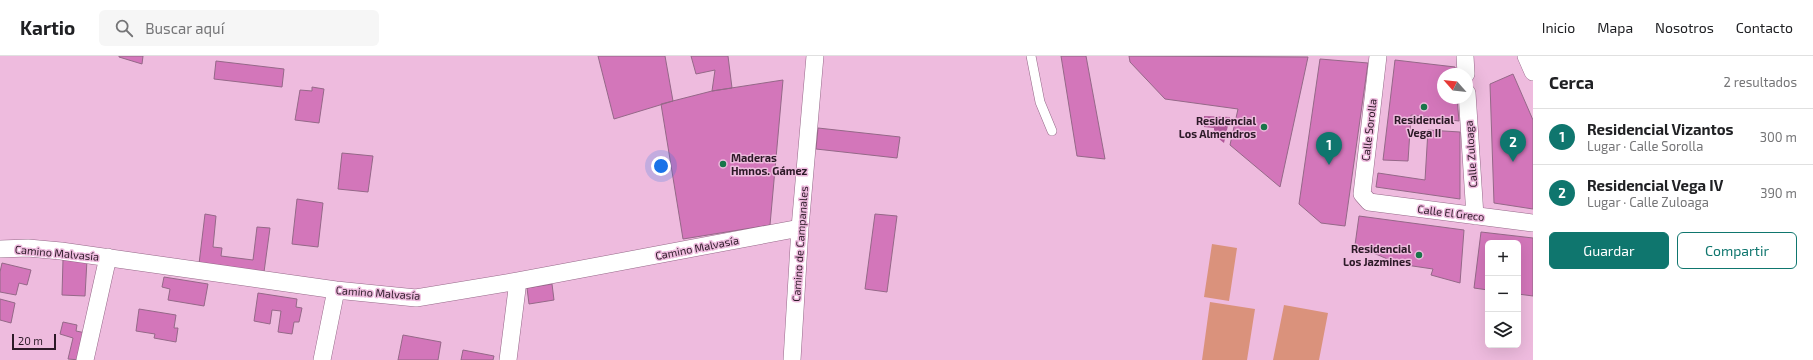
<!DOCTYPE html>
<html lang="es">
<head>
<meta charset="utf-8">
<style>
	:root { --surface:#fff; --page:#f6f6f6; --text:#202124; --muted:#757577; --line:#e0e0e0; --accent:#0f766e }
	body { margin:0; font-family:"Exo 2",sans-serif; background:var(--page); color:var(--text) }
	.controls { position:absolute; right:12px; bottom:12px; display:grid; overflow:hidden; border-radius:6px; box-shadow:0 4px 16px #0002 }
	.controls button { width:36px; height:36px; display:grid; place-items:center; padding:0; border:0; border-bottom:1px solid var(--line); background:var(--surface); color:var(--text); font:20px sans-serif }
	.compass { position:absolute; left:1437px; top:12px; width:36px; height:36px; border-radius:50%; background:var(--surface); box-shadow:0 4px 16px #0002; rotate:297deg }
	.scale { position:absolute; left:12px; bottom:10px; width:44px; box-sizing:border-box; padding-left:4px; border:2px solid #2c1927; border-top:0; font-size:11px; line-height:14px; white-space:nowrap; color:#2c1927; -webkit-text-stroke:3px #eebbde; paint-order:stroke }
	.you { position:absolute; left:661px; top:110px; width:14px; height:14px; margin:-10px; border:3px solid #fff; border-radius:50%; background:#1a73e8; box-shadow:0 0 0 6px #1a73e833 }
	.badge { display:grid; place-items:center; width:26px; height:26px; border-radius:50%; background:var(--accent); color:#fff; font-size:13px; font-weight:700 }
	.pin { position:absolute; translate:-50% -33px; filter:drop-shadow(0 1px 2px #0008) }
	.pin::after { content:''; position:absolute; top:21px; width:14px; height:12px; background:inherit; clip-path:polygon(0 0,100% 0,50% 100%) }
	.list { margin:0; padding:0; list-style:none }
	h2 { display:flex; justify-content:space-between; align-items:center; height:52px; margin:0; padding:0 16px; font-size:17px }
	h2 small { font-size:13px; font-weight:400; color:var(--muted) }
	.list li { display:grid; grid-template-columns:26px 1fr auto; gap:12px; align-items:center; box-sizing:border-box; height:56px; padding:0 16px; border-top:1px solid var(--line) }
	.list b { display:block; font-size:15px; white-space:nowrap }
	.list p { margin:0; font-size:13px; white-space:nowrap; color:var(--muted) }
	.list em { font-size:13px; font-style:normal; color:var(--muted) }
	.actions { display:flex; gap:8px; padding:12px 16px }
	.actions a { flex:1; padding:9px 0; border:1px solid var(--accent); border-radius:6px; text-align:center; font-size:14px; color:var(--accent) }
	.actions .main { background:var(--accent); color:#fff }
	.icon { flex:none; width:22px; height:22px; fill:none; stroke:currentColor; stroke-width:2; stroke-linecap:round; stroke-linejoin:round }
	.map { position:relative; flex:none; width:1533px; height:304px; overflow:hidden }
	header { display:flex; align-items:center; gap:24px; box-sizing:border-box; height:56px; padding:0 20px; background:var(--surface); border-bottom:1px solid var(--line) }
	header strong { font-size:19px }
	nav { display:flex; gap:22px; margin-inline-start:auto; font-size:14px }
	.search { width:280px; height:36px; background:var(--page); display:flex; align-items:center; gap:10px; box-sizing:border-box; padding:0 14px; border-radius:6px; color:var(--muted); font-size:15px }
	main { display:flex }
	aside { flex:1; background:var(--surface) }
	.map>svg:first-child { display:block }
	.green { fill:#da927c }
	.water { fill:#b05699 }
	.building { fill:#d376ba; stroke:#956888 }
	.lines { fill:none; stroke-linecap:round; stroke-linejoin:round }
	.service-casing { stroke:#966989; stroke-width:10 }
	.minor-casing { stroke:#966989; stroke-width:18 }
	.service { stroke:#fff; stroke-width:9 }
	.minor { stroke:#fff; stroke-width:17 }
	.poi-dot { fill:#18754a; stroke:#eebbde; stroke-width:1.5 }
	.labels { text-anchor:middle; stroke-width:3; stroke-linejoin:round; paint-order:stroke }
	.poi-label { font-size:11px; font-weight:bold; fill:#2c1927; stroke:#eebbde; text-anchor:end }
	.street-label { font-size:11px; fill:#2c1927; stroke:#eebbde }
</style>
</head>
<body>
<header>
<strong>Kartio</strong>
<div class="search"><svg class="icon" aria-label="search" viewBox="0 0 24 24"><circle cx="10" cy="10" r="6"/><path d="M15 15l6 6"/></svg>Buscar aquí</div>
<nav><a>Inicio</a><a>Mapa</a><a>Nosotros</a><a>Contacto</a></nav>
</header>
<main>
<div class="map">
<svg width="1533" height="304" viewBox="0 0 1533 304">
	<rect width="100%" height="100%" fill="#eebbde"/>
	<path class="green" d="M1212 188 1237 192 1229 245 1204 241Z
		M1210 246 1255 253 1247 304H1202Z
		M1284 249 1328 257 1319 304H1273Z"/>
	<path class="water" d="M1204 60 1230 61 1224 87 1214 79V72L1204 71Z"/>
	<path class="building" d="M119 0H143L142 8 119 1Z
		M598 0H665L673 45 614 63Z
		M691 0H728L732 32 712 35 715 14 696 18Z
		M1061 0H1086L1105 103 1077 100Z
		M1129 0 1308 1 1280 131 1230 89 1238 53 1165 43 1130 6Z
		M1320 3 1368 7 1345 170 1321 167 1299 148Z
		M1395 4 1455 11 1456 18H1443V42H1457L1459 65 1411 59 1408 105 1383 104Z
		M216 5 284 13 282 31 214 23Z
		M1513 18 1533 64V153L1494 147 1490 28Z
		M783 24 770 169 683 183 661 48 712 35Z
		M312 31 324 33 319 67 295 64 300 34 312 35Z
		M818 72 900 81 897 102 816 93Z
		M1428 74 1460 76V143L1376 131 1378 117 1425 124Z
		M342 97 373 100 368 136 338 133Z
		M297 143 323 147 318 191 292 188Z
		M205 158 216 160 213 191 222 192 221 200 253 204 257 171 270 172 264 216 199 208Z
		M875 158 897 160 887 236 865 233Z
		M1359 160 1464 174 1460 227 1431 219 1433 213 1399 208 1355 189Z
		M1481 176 1533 182V240L1518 238V187H1488V234L1474 232Z
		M63 203 87 204 85 240 62 239Z
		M2 207 31 214 27 229 19 227 16 239 0 236V216Z
		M164 221 208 228 204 250 168 244 170 233 162 231Z
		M552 228 554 244 529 248 527 232Z
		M258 237 297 243 296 251 302 252 299 266H294L292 278 278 276 281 255 272 254 270 268 254 265Z
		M0 243 15 247 11 267 0 264Z
		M139 253 176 259 174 272H178L176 286 154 282 155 278 136 275Z
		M63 266 77 269 76 275 86 277 80 304 68 303 73 282 60 278Z
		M403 279 441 286 438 304H398Z
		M463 294 494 300 493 304H461Z"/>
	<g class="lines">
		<g class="service-casing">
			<path id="service" d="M1031 0 1040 46 1052 75"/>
		</g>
		<g class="minor-casing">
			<path id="minor" d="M1378 0 1362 138 1369 146 1533 167
				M1465 0 1466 18
				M1526 0 1533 16
				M1467 37 1475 160
				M0 193 28 192 61 195 336 234 416 242 518 225 800 172
				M85 304 108 201
				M322 304 336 234
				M508 304 518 225
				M792 304 800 172 815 0"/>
		</g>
		<use href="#service" class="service"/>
		<use href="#minor" class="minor"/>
	</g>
	<g class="poi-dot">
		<circle cx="1424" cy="51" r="4"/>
		<circle cx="1264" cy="71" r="4"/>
		<circle cx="723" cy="108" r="4"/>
		<circle cx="1419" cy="199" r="4"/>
	</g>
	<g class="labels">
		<g class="poi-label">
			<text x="1424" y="68" text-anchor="middle">Residencial<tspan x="1424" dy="13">Vega II</tspan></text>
			<text x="1256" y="69">Residencial<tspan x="1256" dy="13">Los Almendros</tspan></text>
			<text x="731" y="106" text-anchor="start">Maderas<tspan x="731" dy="13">Hmnos. Gámez</tspan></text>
			<text x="1411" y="197">Residencial<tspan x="1411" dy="13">Los Jazmines</tspan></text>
		</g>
		<g class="street-label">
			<text transform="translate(1369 74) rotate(-83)" y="4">Calle Sorolla</text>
			<text transform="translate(1471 98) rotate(-94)" y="4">Calle Zuloaga</text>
			<text transform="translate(1451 157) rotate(7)" y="4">Calle El Greco</text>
			<text transform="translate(800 188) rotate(-86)" y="4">Camino de Campanales</text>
			<text transform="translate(697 192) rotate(-11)" y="4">Camino Malvasía</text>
			<text transform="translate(57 197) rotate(5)" y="4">Camino Malvasía</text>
			<text transform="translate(378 237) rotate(4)" y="4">Camino Malvasía</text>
		</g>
	</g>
</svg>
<div class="controls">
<button>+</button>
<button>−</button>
<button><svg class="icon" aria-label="layers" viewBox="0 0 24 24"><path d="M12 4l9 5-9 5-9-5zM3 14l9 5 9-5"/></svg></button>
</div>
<svg class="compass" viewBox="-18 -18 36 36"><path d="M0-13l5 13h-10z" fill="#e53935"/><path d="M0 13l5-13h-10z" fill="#757577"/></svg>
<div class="scale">20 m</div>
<div class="you"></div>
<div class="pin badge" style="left:1329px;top:109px">1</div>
<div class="pin badge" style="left:1513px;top:106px">2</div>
</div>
<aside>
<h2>Cerca<small>2 resultados</small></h2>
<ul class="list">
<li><span class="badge">1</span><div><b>Residencial Vizantos</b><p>Lugar · Calle Sorolla</p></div><em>300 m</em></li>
<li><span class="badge">2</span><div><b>Residencial Vega IV</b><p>Lugar · Calle Zuloaga</p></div><em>390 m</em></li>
</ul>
<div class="actions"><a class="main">Guardar</a><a>Compartir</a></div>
</aside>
</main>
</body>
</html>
